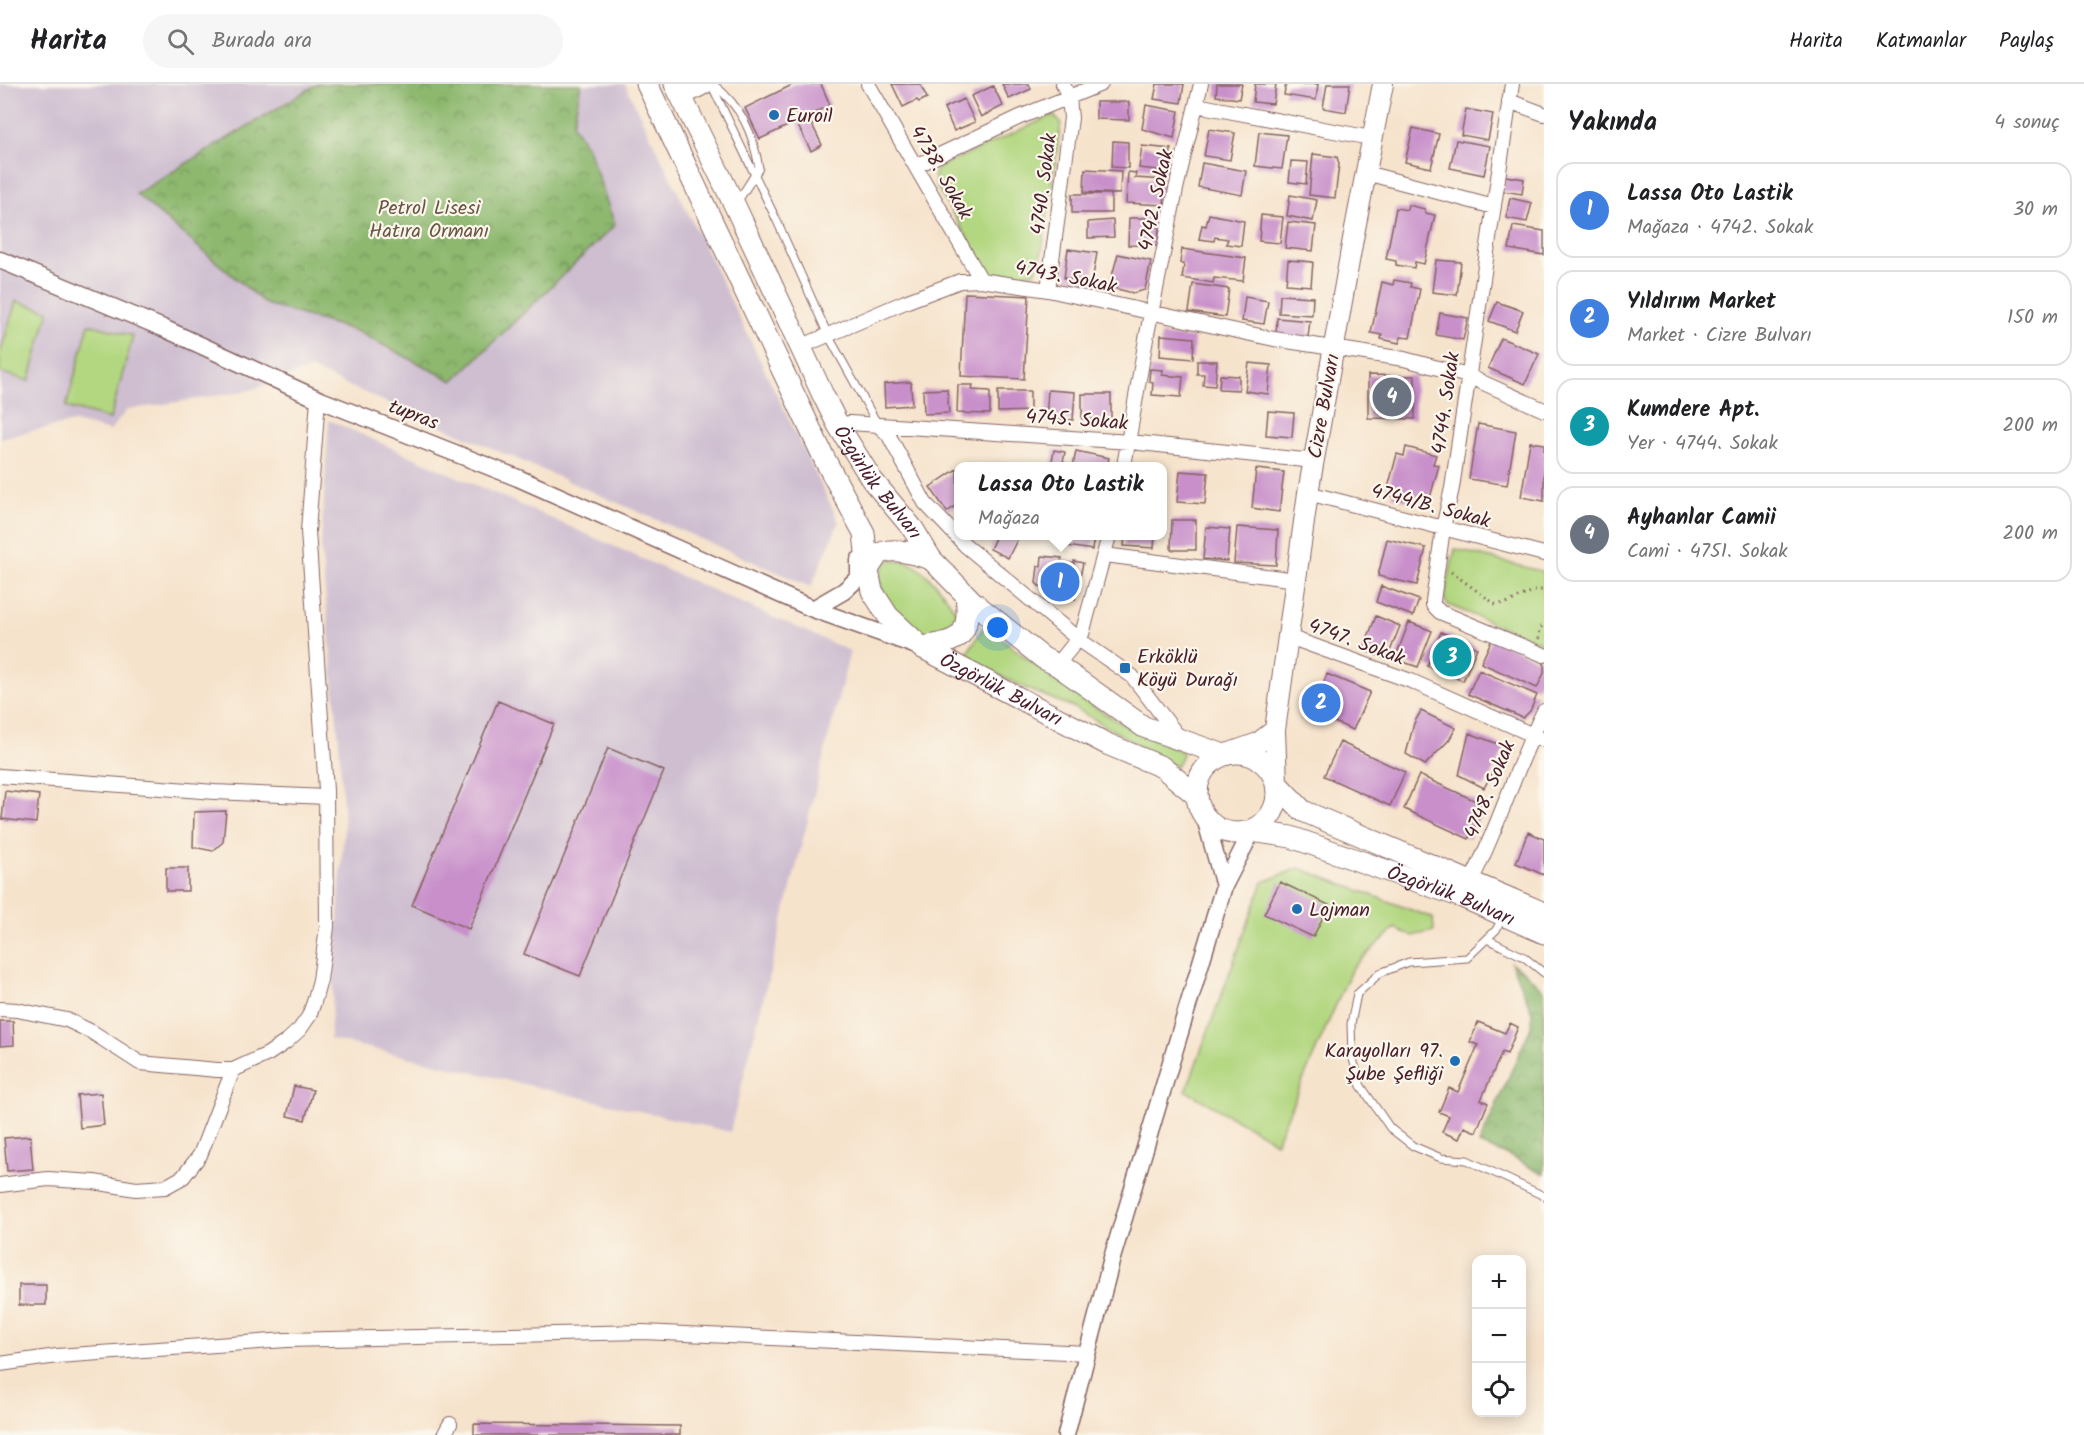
<!DOCTYPE html>
<html lang="tr">
<head>
<meta charset="utf-8">
<style>
	:root { --surface:#fff; --page:#f6f6f6; --text:#202124; --muted:#757577; --line:#e0e0e0; --accent:#0f766e }
	body { margin:0; font-family:Kalam,sans-serif; background:var(--page); color:var(--text) }
	.controls { position:absolute; right:18px; bottom:18px; display:grid; overflow:hidden; border-radius:12px; box-shadow:0 3px 15px #0003 }
	.controls button { width:54px; height:54px; display:grid; place-items:center; padding:0; border:0; border-bottom:2px solid var(--line); background:var(--surface); color:var(--text); font:30px sans-serif }
	.you { position:absolute; left:998px; top:544px; width:21px; height:21px; margin:-15px; border:4px solid #fff; border-radius:50%; background:#1a73e8; box-shadow:0 0 0 9px #1a73e833 }
	.badge { display:grid; place-items:center; width:39px; height:39px; border-radius:50%; background:var(--accent); color:#fff; font-size:20px; font-weight:700 }
	.pin { position:absolute; translate:-50% -50%; border:3px solid #fff; box-shadow:0 2px 6px #0006 }
	.popup { position:absolute; left:954px; top:378px; width:213px; height:78px; box-sizing:border-box; display:grid; place-content:center; border-radius:12px; background:var(--surface); filter:drop-shadow(0 2px 4px #0005); font-size:20px; white-space:nowrap; color:var(--muted) }
	.popup b { font-size:22px; color:var(--text) }
	.popup::after { content:''; position:absolute; left:50%; top:100%; margin-left:-12px; border:12px solid transparent; border-top-color:var(--surface) }
	.list { margin:0; padding:0; list-style:none }
	h2 { display:flex; justify-content:space-between; align-items:center; height:78px; margin:0; padding:0 24px; font-size:26px }
	h2 small { font-size:20px; font-weight:400; color:var(--muted) }
	.list li { display:grid; grid-template-columns:39px 1fr auto; gap:18px; align-items:center; box-sizing:border-box; height:96px; margin:0 12px 12px; padding:0 12px; border:2px solid var(--line); border-radius:18px }
	.list b { display:block; font-size:22px; white-space:nowrap }
	.list p { margin:0; font-size:20px; white-space:nowrap; color:var(--muted) }
	.list em { font-size:20px; font-style:normal; color:var(--muted) }
	.icon { flex:none; width:33px; height:33px; fill:none; stroke:currentColor; stroke-width:2; stroke-linecap:round; stroke-linejoin:round }
	.map { position:relative; flex:none; width:1544px; height:1351px; overflow:hidden }
	header { display:flex; align-items:center; gap:36px; box-sizing:border-box; height:84px; padding:0 30px; background:var(--surface); border-bottom:2px solid var(--line) }
	header strong { font-size:28px }
	nav { display:flex; gap:33px; margin-inline-start:auto; font-size:21px }
	.search { width:420px; height:54px; background:var(--page); display:flex; align-items:center; gap:15px; box-sizing:border-box; padding:0 21px; border-radius:33px; color:var(--muted); font-size:22px }
	main { display:flex }
	aside { flex:1; background:var(--surface) }
	.map>svg:first-child { display:block }
	.industrial { fill:#cebed0 }
	.green { fill:#b2d780; stroke:#7e7b56; stroke-width:1.5 }
	.forest { fill:url(#forest-crowns); stroke:#6c6c4c; stroke-width:1.5 }
	.building { fill:#c88fca }
	.lines { fill:none; stroke-linecap:round; stroke-linejoin:round }
	.service-casing { stroke:#866463; stroke-width:9 }
	.minor-casing { stroke:#866463; stroke-width:16 }
	.tertiary-casing { stroke:#866463; stroke-width:19 }
	.secondary-casing { stroke:#866463; stroke-width:22 }
	.primary-casing { stroke:#866463; stroke-width:23 }
	.path { stroke:#866463; stroke-width:3; stroke-dasharray:1.5 4.5; stroke-linecap:butt }
	.service { stroke:#fff; stroke-width:7 }
	.minor { stroke:#fff; stroke-width:14 }
	.tertiary { stroke:#fff; stroke-width:16 }
	.secondary { stroke:#fff; stroke-width:20 }
	.primary { stroke:#fff; stroke-width:21 }
	.poi-dot { fill:#1f6fb2; stroke:#fbf7ec; stroke-width:2 }
	.labels { text-anchor:middle; stroke-width:4.5; stroke-linejoin:round; paint-order:stroke }
	.poi-label { font-size:20px; fill:#4a1f2b; stroke:#fbf7ec; text-anchor:start }
	.street-label { font-size:20px; fill:#4a1f2b; stroke:#fbf7ec }
	.park-label { font-size:20px; fill:#695644; stroke:#fbf7ec }
</style>
</head>
<body>
<header>
<strong>Harita</strong>
<div class="search"><svg class="icon" aria-label="search" viewBox="0 0 24 24"><circle cx="10" cy="10" r="6"/><path d="M15 15l6 6"/></svg>Burada ara</div>
<nav><a>Harita</a><a>Katmanlar</a><a>Paylaş</a></nav>
</header>
<main>
<div class="map">
<svg width="1544" height="1351" viewBox="0 0 1544 1351">
	<defs>
		<pattern id="forest-crowns" width="20" height="18" patternUnits="userSpaceOnUse" patternTransform="scale(1.5)"><rect width="20" height="18" fill="#8db86e"/><path d="M2 6a3 3 0 1 1 6 0M12 15a3 3 0 1 1 6 0" fill="none" stroke="#75955b"/></pattern>
	</defs>
	<rect width="100%" height="100%" fill="#fbf7ec"/>
	<filter id="ink" filterUnits="userSpaceOnUse"><feTurbulence type="fractalNoise" baseFrequency=".0167" numOctaves="2"/><feDisplacementMap in="SourceGraphic" scale="12" xChannelSelector="R" yChannelSelector="G"/><feConvolveMatrix kernelMatrix="1 2 1 2 8 2 1 2 1" color-interpolation-filters="sRGB"/></filter>
	<filter id="wash" filterUnits="userSpaceOnUse"><feTurbulence type="fractalNoise" baseFrequency=".008" numOctaves="4" result="noise"/><feDisplacementMap in="SourceGraphic" scale="24" xChannelSelector="R" yChannelSelector="G"/><feGaussianBlur stdDeviation="1.35" result="paint"/><feColorMatrix in="noise" values="0 0 0 0 0 0 0 0 0 0 0 0 0 0 0 0 0 1.4 0 .05"/><feComposite in="paint" operator="in"/></filter>
	<g filter="url(#wash)">
		<rect width="100%" height="100%" fill="#f6e3cc"/>
		<path class="industrial" d="M0 0H625L839 438 811 503 310 285 247 307 127 326 110 347 74 338 0 354Z
			M329 336 850 567 730 1048 330 955 344 742 339 659 321 462Z"/>
		<path class="green" d="M1053 31 1061 39 1041 173 1035 188 1023 191 989 190 937 103 934 90 939 83Z
			M16 217 49 227 29 297 0 288V270Z
			M89 240 133 252 110 335 66 323Z
			M1455 465 1544 488V560L1448 521 1444 515Z
			M887 476C893 477 900 476 906 478 924 482 950 516 958 532L953 545 936 554C912 548 882 520 880 494 880 487 884 482 887 476Z
			M985 541C1026 575 1070 609 1116 636 1138 648 1161 658 1183 668L1176 683 1073 623 1032 607 964 574Z
			M1299 784 1433 834 1434 847 1412 852 1395 844 1352 884 1276 1058 1186 1007 1263 798Z"/>
		<path class="forest" d="M317 0H581L573 41 588 64 615 141 453 297 356 247 266 220 136 110Z
			M1511 879 1524 887 1544 907V1091L1510 1072 1479 1060 1531 943 1532 928Z"/>
		<g id="blocks">
			<path class="building" d="M794 0H821L830 21 808 32 822 61 811 67 796 38 760 55 745 24Z
				M892 0H920L927 14 919 18 917 16 903 23Z
				M1002 0H1029L1031 5 1009 15Z
				M1157 0H1184L1181 19 1154 15Z
				M1217 0H1242L1239 15 1216 12Z
				M1255 0H1276L1273 20 1253 18Z
				M1286 0H1318L1316 16 1284 11Z
				M1327 0H1350L1346 28 1323 24Z
				M993 2 1003 22 981 33 971 12Z
				M964 15 975 38 954 47 944 24Z
				M1096 18H1129V36L1096 35Z
				M1146 21 1179 27 1174 54 1142 45Z
				M1466 25 1493 30 1488 56 1461 51Z
				M1413 44 1439 50 1431 84 1405 78Z
				M1209 45 1235 49 1230 76 1204 72Z
				M1259 48 1287 51 1282 85 1255 82Z
				M1456 56 1490 62 1484 91 1450 84Z
				M1113 57 1128 58V84L1112 83Z
				M1142 62 1171 65 1169 87 1139 84Z
				M1313 70 1337 73 1339 80 1335 114 1309 111Z
				M1291 77 1308 78 1306 100 1289 98Z
				M1202 79 1246 87 1242 111 1198 103Z
				M1085 85 1121 87 1120 110 1084 108Z
				M1128 88 1136 89 1135 94 1166 96 1164 121 1126 119Z
				M1505 92 1524 95 1522 110 1502 107Z
				M1072 110H1111V129H1072Z
				M1290 111 1317 116 1313 137 1287 132Z
				M1510 114 1532 119 1527 138 1506 134Z
				M1408 121 1425 125V129L1435 131 1424 180 1415 178 1414 184 1396 181V177L1386 175 1396 124 1407 126Z
				M1209 130 1244 137 1241 162 1226 160 1228 155 1215 153 1214 157 1199 155 1202 141 1206 142Z
				M1261 131 1283 133 1280 159 1259 157Z
				M1129 134H1150V138H1159L1158 162 1128 161Z
				M1113 136 1114 153 1088 154V138Z
				M1288 138 1316 141 1313 167 1285 164Z
				M1513 142 1544 147V171L1509 165Z
				M1068 165 1097 169 1092 198 1064 194Z
				M1182 165 1246 174 1243 197 1214 194 1213 199 1182 194 1184 181 1180 179Z
				M1118 170 1151 177 1145 206 1133 209 1109 203Z
				M1288 176 1313 178 1311 202 1286 200Z
				M1436 176 1461 178 1457 211 1432 208Z
				M1394 196 1411 199 1410 203 1420 205 1410 254 1401 253 1399 259 1381 255 1382 251 1371 249 1382 198 1393 201Z
				M1193 200 1229 205 1225 233 1189 228Z
				M965 209 1029 212 1024 295 961 292Z
				M1280 211 1313 213 1312 231 1279 229Z
				M1245 213 1268 217 1264 240 1242 237Z
				M1497 218 1523 227 1515 247 1489 237Z
				M1440 229 1468 234 1463 256 1436 251Z
				M1277 234 1310 237 1308 253 1276 251Z
				M1161 251 1194 254 1193 275 1160 272Z
				M1501 254 1539 270 1525 300 1488 284Z
				M1197 277H1217L1215 302 1203 301 1204 290H1197Z
				M1249 279 1271 281 1268 310 1245 307Z
				M1150 285 1163 286 1162 291 1183 293 1181 313 1152 311 1153 298 1149 297Z
				M1220 291 1239 292V306L1219 305Z
				M1368 291 1415 292V335L1368 334Z
				M911 298 912 321 885 323 884 300Z
				M958 301H973L972 306 990 307V330L957 329Z
				M947 305 949 329 924 330 923 306Z
				M1048 306 1075 308 1073 336 1046 335Z
				M998 307H1030V327L998 328Z
				M1082 310H1111V336L1082 335Z
				M1268 327 1294 329 1292 353 1266 351Z
				M1478 340 1516 347 1507 401 1469 395Z
				M1530 358 1544 360V417L1521 413Z
				M1406 363 1436 371 1433 380 1439 381 1430 414 1425 413 1423 421 1392 412 1394 405 1388 404 1397 370 1404 372Z
				M1054 366 1065 368 1063 378 1068 380V382H1051Z
				M1076 367 1109 374 1107 382H1073Z
				M957 385 958 420 947 428 930 403Z
				M1256 385 1284 388 1279 428 1252 424Z
				M1180 387 1208 389 1205 420 1177 418Z
				M1172 436H1196V466H1171Z
				M1206 443 1230 445 1227 477 1203 475Z
				M1237 443 1278 446 1276 481 1234 479Z
				M996 452H1019L1008 474 990 465Z
				M1063 452H1094L1092 466 1061 461Z
				M1125 452H1155L1154 464 1124 462Z
				M1387 455 1426 464 1417 501 1378 492Z
				M1042 472 1062 474 1061 477 1074 480V477L1083 479 1075 515 1060 510 1058 505 1039 502 1036 499 1038 482H1041Z
				M1381 502 1419 516 1413 532 1376 518Z
				M1376 532 1400 542 1387 575 1363 566Z
				M1409 538 1432 547 1418 583 1395 575Z
				M1441 548 1453 553 1452 557 1464 563 1466 559 1477 564 1463 597 1427 582Z
				M1492 555 1544 578V589L1537 604 1481 579Z
				M1479 586 1537 611 1530 627 1523 634 1468 610Z
				M1327 590 1370 608 1353 646 1311 628Z
				M498 617 554 640 469 845 412 821Z
				M1421 627 1456 644 1449 656 1425 681 1406 670 1414 639Z
				M1469 649 1506 663 1484 704 1459 691Z
				M1340 658 1405 688 1390 722 1324 692Z
				M608 664 664 687 580 892 524 870Z
				M1419 691 1485 721 1469 755 1404 725Z
				M5 707 39 711 36 739 2 735Z
				M226 727 223 758 213 767 193 763 194 728Z
				M1528 748 1544 755V791L1516 779Z
				M166 784H188V807H166Z
				M1280 798 1329 821 1313 853 1264 830Z
				M0 937H13L14 961 0 962Z
				M1478 938 1505 949 1510 939 1518 943 1507 970 1502 968 1481 1016 1488 1019 1476 1048 1464 1043 1459 1055 1442 1048 1449 1032 1439 1028 1449 1004 1458 1008 1478 961 1470 958Z
				M294 1002 313 1006 305 1036 287 1032Z
				M101 1009 104 1041 80 1044 77 1011Z
				M30 1052 33 1085 7 1087 4 1054Z
				M19 1201H46V1221H19Z
				M474 1340 680 1342V1351H474Z"/>
		</g>
	</g>
	<g filter="url(#ink)">
		<use href="#blocks" fill-opacity="0" stroke="#866463" stroke-width="1.5"/>
		<g class="lines">
			<g class="service-casing">
				<path id="service" d="M711 0 777 137 828 251 878 341
					M713 0C742 23 753 49 759 84L738 117
					M1503 833 1496 846 1467 874 1409 878 1380 889 1357 910 1351 940 1352 972 1361 1002 1390 1044 1413 1062 1441 1074 1467 1076 1544 1112
					M1487 855 1524 873 1544 889"/>
			</g>
			<g class="minor-casing">
				<path id="minor" d="M868 0 981 196
					M1512 0 1452 404 1443 444 1433 517V521L1440 528 1544 571
					M1509 17 1544 30
					M1196 21 1371 54
					M916 82 1020 33 1101 0
					M1366 89 1494 123
					M1048 206 1071 34 1069 14 1063 0
					M800 263 905 218 960 197 981 196 1048 206 1274 255 1404 275 1468 292 1544 326
					M838 341 850 339 1130 358 1314 377
					M878 341 888 350 925 419 965 461 1078 555 1132 592 1181 656
					M1124 382 1146 255 1176 105 1201 0
					M1308 409 1544 470
					M1105 471 1296 496
					M1289 553 1411 597 1544 656
					M1057 581 1082 550 1109 452
					M0 692 215 708 326 713
					M1470 799C1499 743 1516 682 1544 627
					M0 925 17 926 67 936 92 948 140 979 217 986H233L268 970 286 958 300 945 309 932 314 918 320 896 327 843 326 706 308 447 318 315
					M0 1101 48 1095 94 1098 136 1105 165 1103 183 1093 200 1071 233 986
					M0 1280 57 1272 287 1256 643 1248 1087 1269
					M444 1351 450 1340"/>
			</g>
			<g class="tertiary-casing">
				<path id="tertiary" d="M0 176 163 244 318 315 518 394 813 525
					M859 476V493L844 507 813 525 917 562
					M1205 734 1224 802 1252 747
					M1066 1351 1112 1174 1224 802"/>
			</g>
			<g class="secondary-casing">
				<path id="secondary" d="M681 12 704 0
					M1275 646 1308 409 1353 155 1383 0
					M1224 671 1258 659 1275 646 1277 700"/>
			</g>
			<g class="primary-casing">
				<g id="primary">
					<path id="s1" d="M647 0 825 376 864 449 868 487 872 507 888 532 921 563 1107 660 1162 683 1197 712"/>
					<path id="s2" d="M675 0 735 122 823 311 838 341 872 396 913 445 931 475 974 519 1043 574 1057 581 1144 643 1224 671"/>
					<path d="M863 491C870 485 872 477 878 471 891 461 917 471 931 475"/>
					<path d="M921 563C960 558 971 553 966 511"/>
					<circle cx="1237" cy="709" r="40"/>
					<path d="M1277 700 1303 727 1544 829"/>
					<path id="s3" d="M1252 747 1291 753 1462 813 1544 849"/>
				</g>
			</g>
			<path class="path" d="M1451 488 1495 520C1514 521 1526 505 1544 506
				M1539 555 1540 544 1544 540"/>
			<use href="#service" class="service"/>
			<use href="#minor" class="minor"/>
			<use href="#tertiary" class="tertiary"/>
			<use href="#secondary" class="secondary"/>
			<use href="#primary" class="primary"/>
		</g>
	</g>
	<g class="poi-dot">
		<circle cx="774" cy="31" r="6"/>
		<rect x="1119" y="578" width="12" height="12" rx="3"/>
		<circle cx="1297" cy="825" r="6"/>
		<circle cx="1455" cy="977" r="6"/>
	</g>
	<g class="labels">
		<g class="poi-label">
			<text x="786" y="38">Euroil</text>
			<text x="1137" y="579">Erköklü<tspan x="1137" dy="23">Köyü Durağı</tspan></text>
			<text x="1309" y="832">Lojman</text>
			<text x="1443" y="973" text-anchor="end">Karayolları 97.<tspan x="1443" dy="23">Şube Şefliği</tspan></text>
		</g>
		<g class="street-label">
			<text transform="translate(942 88) rotate(60)" y="7">4738. Sokak</text>
			<text transform="translate(1043 100) rotate(-83)" y="7">4740. Sokak</text>
			<text transform="translate(1155 116) rotate(-78)" y="7">4742. Sokak</text>
			<text transform="translate(1066 192) rotate(11)" y="7">4743. Sokak</text>
			<text transform="translate(1445 319) rotate(-82)" y="7">4744. Sokak</text>
			<text transform="translate(1323 322) rotate(-80)" y="7">Cizre Bulvarı</text>
			<text transform="translate(414 330) rotate(21)" y="7">tupras</text>
			<text transform="translate(1077 335) rotate(4)" y="7">4745. Sokak</text>
			<text dy="7" stroke="none"><textPath href="#s2" startOffset="448">Özgürlük Bulvarı</textPath></text>
			<text transform="translate(1431 421) rotate(15)" y="7">4744/B. Sokak</text>
			<text transform="translate(1357 557) rotate(20)" y="7">4747. Sokak</text>
			<text dy="7" stroke="none"><textPath href="#s1" startOffset="723">Özgörlük Bulvarı</textPath></text>
			<text transform="translate(1489 705) rotate(-68)" y="7">4748. Sokak</text>
			<text dy="7" stroke="none"><textPath href="#s3" startOffset="210">Özgörlük Bulvarı</textPath></text>
		</g>
		<g class="park-label">
			<text x="429" y="130">Petrol Lisesi<tspan x="429" dy="23">Hatıra Ormanı</tspan></text>
		</g>
	</g>
</svg>
<div class="controls">
<button>+</button>
<button>−</button>
<button><svg class="icon" aria-label="locate" viewBox="0 0 24 24"><circle cx="12" cy="12" r="6"/><path d="M12 2v4M12 18v4M2 12h4M18 12h4"/></svg></button>
</div>
<div class="you"></div>
<div class="pin badge" style="left:1060px;top:498px;background:#3f7fe0">1</div>
<div class="popup"><b>Lassa Oto Lastik</b>Mağaza</div>
<div class="pin badge" style="left:1321px;top:619px;background:#3f7fe0">2</div>
<div class="pin badge" style="left:1452px;top:573px;background:#0f9aa8">3</div>
<div class="pin badge" style="left:1392px;top:313px;background:#6b7280">4</div>
</div>
<aside>
<h2>Yakında<small>4 sonuç</small></h2>
<ul class="list">
<li><span class="badge" style="background:#3f7fe0">1</span><div><b>Lassa Oto Lastik</b><p>Mağaza · 4742. Sokak</p></div><em>30 m</em></li>
<li><span class="badge" style="background:#3f7fe0">2</span><div><b>Yıldırım Market</b><p>Market · Cizre Bulvarı</p></div><em>150 m</em></li>
<li><span class="badge" style="background:#0f9aa8">3</span><div><b>Kumdere Apt.</b><p>Yer · 4744. Sokak</p></div><em>200 m</em></li>
<li><span class="badge" style="background:#6b7280">4</span><div><b>Ayhanlar Camii</b><p>Cami · 4751. Sokak</p></div><em>200 m</em></li>
</ul>
</aside>
</main>
</body>
</html>
